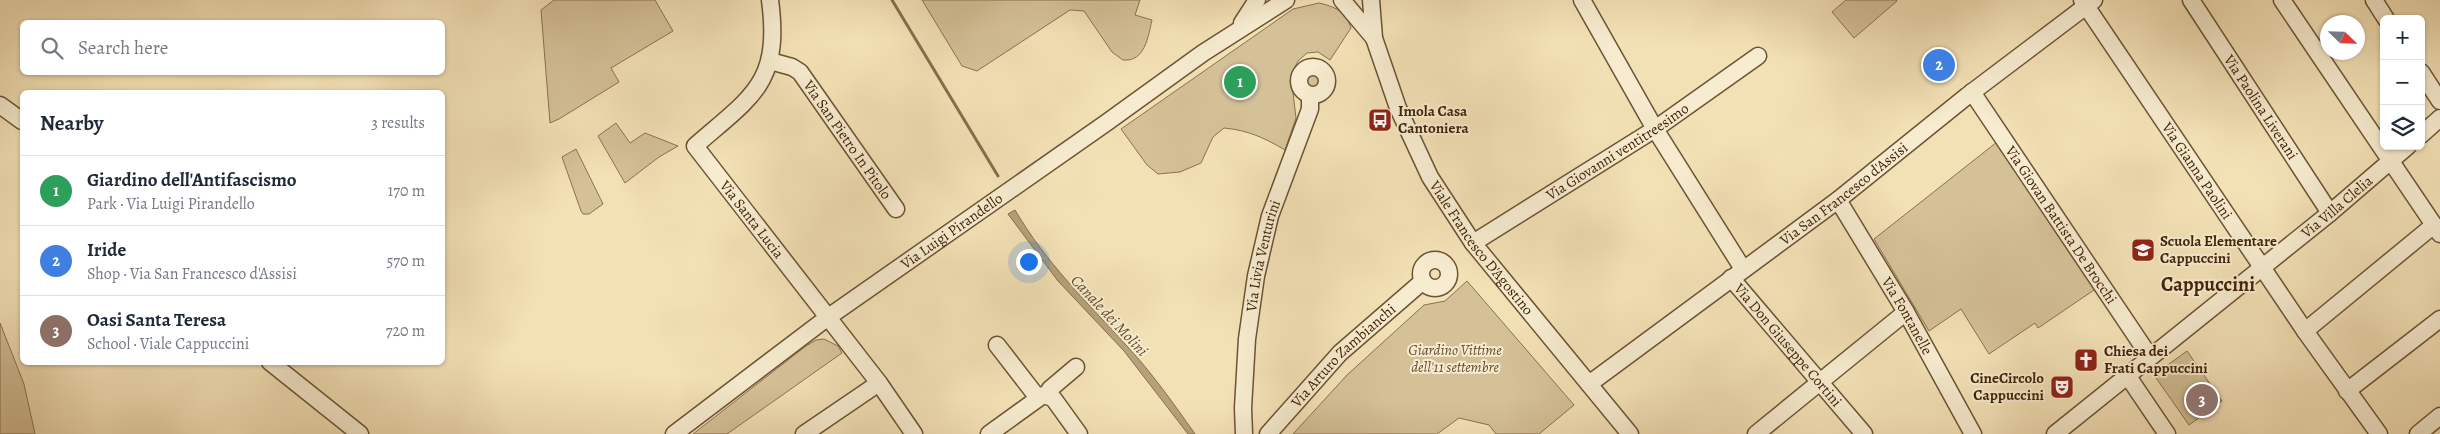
<!DOCTYPE html>
<html lang="en">
<head>
<meta charset="utf-8">
<style>
	:root { --surface:#fff; --page:#f6f6f7; --text:#1f2937; --muted:#747a83; --line:#e0e1e3; --accent:#db2777 }
	body { margin:0; font-family:Alegreya,serif; background:var(--page); color:var(--text) }
	.controls { position:absolute; right:15px; top:15px; display:grid; overflow:hidden; border-radius:8px; box-shadow:0 1px 4px #0004 }
	.controls button { width:45px; height:45px; display:grid; place-items:center; padding:0; border:0; border-bottom:1px solid var(--line); background:var(--surface); color:var(--text); font:25px sans-serif }
	.compass { position:absolute; left:2320px; top:15px; width:45px; height:45px; border-radius:50%; background:var(--surface); box-shadow:0 1px 4px #0004; rotate:113deg }
	.you { position:absolute; left:1028px; top:261px; width:18px; height:18px; margin:-12px; border:4px solid #fff; border-radius:50%; background:#1a73e8; box-shadow:0 0 0 8px #1a73e833 }
	.badge { display:grid; place-items:center; width:32px; height:32px; border-radius:50%; background:var(--accent); color:#fff; font-size:16px; font-weight:700 }
	.pin { position:absolute; translate:-50% -50%; border:2px solid #fff; box-shadow:0 1px 5px #0006 }
	.list { margin:0; padding:0; list-style:none }
	h2 { display:flex; justify-content:space-between; align-items:center; height:65px; margin:0; padding:0 20px; font-size:21px }
	h2 small { font-size:16px; font-weight:400; color:var(--muted) }
	.list li { display:grid; grid-template-columns:32px 1fr auto; gap:15px; align-items:center; box-sizing:border-box; height:70px; padding:0 20px; border-top:1px solid var(--line) }
	.list b { display:block; font-size:19px; white-space:nowrap }
	.list p { margin:0; font-size:16px; white-space:nowrap; color:var(--muted) }
	.list em { font-size:16px; font-style:normal; color:var(--muted) }
	.icon { flex:none; width:28px; height:28px; fill:none; stroke:currentColor; stroke-width:2; stroke-linecap:round; stroke-linejoin:round }
	.map { position:relative; flex:none; width:2440px; height:434px; overflow:hidden }
	.search { position:absolute; background:var(--surface); box-shadow:0 1px 4px #0004; left:20px; top:20px; width:425px; height:55px; display:flex; align-items:center; gap:12px; box-sizing:border-box; padding:0 18px; border-radius:8px; color:var(--muted); font-size:19px }
	.panel { position:absolute; background:var(--surface); box-shadow:0 1px 4px #0004; left:20px; top:90px; width:425px; height:275px; border-radius:8px }
	.map>svg:first-child { display:block }
	.green { fill:#d5c198; stroke:#8a7250 }
	.water { fill:#b6a17a; stroke:#876f4c }
	.lines { fill:none; stroke-linecap:round; stroke-linejoin:round }
	.stream { stroke:#876f4c; stroke-width:3 }
	.minor-casing { stroke:#6d5333; stroke-width:19 }
	.minor { stroke:#f7ecd0; stroke-width:16 }
	.labels { text-anchor:middle; stroke-width:4; stroke-linejoin:round; paint-order:stroke }
	.street-label { font-size:15px; fill:#402407; stroke:#f7ecd0 }
	.poi-label { font-size:15px; font-weight:bold; fill:#402407; stroke:#f7ecd0; text-anchor:start }
	.park-label { font-size:15px; font-style:italic; fill:#654b2b; stroke:#f7ecd0 }
	.water-label { font-size:16px; font-style:italic; fill:#634a2a; stroke:#f7ecd0 }
	.district-label { font-size:20px; font-weight:bold; fill:#402407; stroke:#f7ecd0 }
</style>
</head>
<body>
<div class="map">
<svg width="2440" height="434" viewBox="0 0 2440 434">
	<rect width="100%" height="100%" fill="#f3e1b6"/>
	<filter id="stains"><feTurbulence type="fractalNoise" baseFrequency=".004" numOctaves="4"/><feColorMatrix values="0 0 0 0 .2 0 0 0 0 .09 0 0 0 0 .02 0 0 0 .5 -.17"/></filter>
	<radialGradient id="worn" r=".72"><stop offset=".6" stop-color="#630" stop-opacity="0"/><stop offset="1" stop-color="#630" stop-opacity=".3"/></radialGradient>
	<path class="green" d="M554 0H655L673 31 611 68 619 82 559 119 550 123 541 10Z
		M922 0H1140L1135 15 1152 20C1148 37 1145 62 1123 60L1112 52 1084 11 1070 10 977 71 962 66Z
		M1846 0H1896L1897 1 1854 38 1832 12Z
		M1319 3C1336 7 1345 11 1351 28L1330 60 1318 52 1307 53 1298 61 1291 75 1296 118 1285 150C1265 138 1247 130 1224 128L1213 137 1201 163 1180 172 1158 174 1147 165 1121 129 1293 9Z
		M1302 80a11 11 0 1 1 22 0a11 11 0 1 1-22 0Z
		M616 123 630 143 645 133 678 146 659 157 625 183 598 136Z
		M1997 142 2097 288 2038 328 2035 323 1989 354 1961 309 1929 331 1874 239Z
		M576 149 603 204 589 214H583L581 211 562 157Z
		M1467 281 1574 405 1539 434H1496L1489 425 1459 418 1437 434H1293L1347 375 1424 305 1445 301Z
		M0 323 24 384 35 434H0Z
		M824 339 838 346 842 353 727 434H693L806 346 816 340Z
		M2187 351 2222 401 2189 425 2154 375Z"/>
	<path class="water" d="M1015 210C1047 264 1085 300 1127 346 1152 373 1174 404 1195 434H1188L1124 351 1058 281 1008 214Z"/>
	<g class="lines">
		<path class="stream" d="M892 0 998 176"/>
		<g class="minor-casing">
			<g id="minor">
				<path id="s1" d="M770 0C781 84 752 96 695 146L879 383 914 434"/>
				<path d="M1342 0 1374 38"/>
				<path id="s2" d="M1371 0 1374 38 1398 108 1430 177 1473 243 1630 434"/>
				<path d="M1582 0 1655 129 1743 269"/>
				<path id="s3" d="M2082 0 2305 331 2379 434"/>
				<path id="s4" d="M2191 0 2330 213"/>
				<path d="M2282 0 2440 234"/>
				<path d="M2374 0 2386 19"/>
				<path d="M1242 23 1257 0"/>
				<path id="s5" d="M770 61 792 67 800 72 896 209"/>
				<circle cx="1313" cy="81" r="14"/>
				<path d="M2421 72 2440 101"/>
				<path id="s6" d="M1972 92 2150 357"/>
				<path d="M0 105 22 121"/>
				<path d="M2421 135 2440 118"/>
				<path id="s7" d="M1838 200 1906 312 1973 434"/>
				<path id="s8" d="M1473 243 1655 129 1758 56"/>
				<circle cx="1435" cy="274" r="14"/>
				<path id="s9" d="M1731 278 1864 434"/>
				<path d="M2305 331 2434 225"/>
				<path d="M997 345 1038 398"/>
				<path d="M270 362 360 434"/>
				<path d="M2127 375 2167 434"/>
				<path id="s10" d="M1589 384 1838 200 1967 96 2094 0"/>
				<path d="M2347 391 2440 319"/>
				<path d="M1047 395 1050 389 1076 367"/>
				<path id="s11" d="M674 434 827 318 1106 123 1203 53 1286 0"/>
				<path d="M804 434 879 383"/>
				<path d="M989 434 1043 395 1053 398 1079 434"/>
				<path id="s12" d="M1244 434 1243 408 1247 339 1256 276 1270 216 1310 109V95"/>
				<path id="s13" d="M1268 434 1340 353 1423 281"/>
				<path d="M1756 434 1906 312"/>
				<path id="s14" d="M2055 434 2330 213 2408 146"/>
				<path d="M2418 434 2440 416"/>
			</g>
		</g>
		<use href="#minor" class="minor"/>
	</g>
	<defs>
		<g id="bus-square" transform="scale(1.25)"><rect x="-9" y="-9" width="18" height="18" rx="4" fill="#8f2418" stroke="#f7ecd0"/><path d="M-5-6H5V4H4V6H2V4H-2V6H-4V4H-5ZM-3.5-4V0h7V-4ZM-3.5 1.2v1.5H-2V1.2ZM2 1.2v1.5H3.5V1.2Z" fill="#fff"/></g>
		<g id="school-square" transform="scale(1.25)"><rect x="-9" y="-9" width="18" height="18" rx="4" fill="#8f2418" stroke="#f7ecd0"/><path d="M0-5L7-2L0 1L-7-2ZM-4 1L0 2.5L4 1V4Q0 6-4 4Z" fill="#fff"/></g>
		<g id="church-square" transform="scale(1.25)"><rect x="-9" y="-9" width="18" height="18" rx="4" fill="#8f2418" stroke="#f7ecd0"/><path d="M-1.2-6h2.4v3.5h3.3v2.4h-3.3V6h-2.4V-.1h-3.3v-2.4h3.3Z" fill="#fff"/></g>
		<g id="theatre-square" transform="scale(1.25)"><rect x="-9" y="-9" width="18" height="18" rx="4" fill="#8f2418" stroke="#f7ecd0"/><path d="M-5-5.5Q0-4 5-5.5V0Q5 5 0 6Q-5 5-5 0ZM-3.3-2.5H-1v1.5H-3.3ZM1-2.5H3.3v1.5H1ZM-2.8 1Q0 5.5 2.8 1Z" fill="#fff"/></g>
	</defs>
	<g fill-rule="evenodd">
		<use href="#bus-square" x="1380" y="120"/>
		<use href="#school-square" x="2143" y="250"/>
		<use href="#church-square" x="2086" y="360"/>
		<use href="#theatre-square" x="2062" y="387"/>
	</g>
	<g class="labels">
		<g class="street-label">
			<text dy="5" stroke="none"><textPath href="#s4" startOffset="128">Via Paolina Liverani</textPath></text>
			<text dy="5" stroke="none"><textPath href="#s5" startOffset="115">Via San Pietro In Pitolo</textPath></text>
			<text dy="5" stroke="none"><textPath href="#s8" startOffset="171">Via Giovanni ventitreesimo</textPath></text>
			<text dy="5" stroke="none"><textPath href="#s3" startOffset="206">Via Gianna Paolini</textPath></text>
			<text dy="5" stroke="none"><textPath href="#s10" startOffset="318">Via San Francesco d'Assisi</textPath></text>
			<text dy="5" stroke="none"><textPath href="#s14" startOffset="362">Via Villa Clelia</textPath></text>
			<text dy="5" stroke="none"><textPath href="#s1" startOffset="269">Via Santa Lucia</textPath></text>
			<text dy="5" stroke="none"><textPath href="#s6" startOffset="160">Via Giovan Battista De Brocchi</textPath></text>
			<text dy="5" stroke="none"><textPath href="#s11" startOffset="344">Via Luigi Pirandello</textPath></text>
			<text dy="5" stroke="none"><textPath href="#s2" startOffset="276">Viale Francesco D'Agostino</textPath></text>
			<text dy="5" stroke="none"><textPath href="#s12" startOffset="180">Via Livia Venturini</textPath></text>
			<text dy="5" stroke="none"><textPath href="#s7" startOffset="135">Via Fontanelle</textPath></text>
			<text dy="5" stroke="none"><textPath href="#s9" startOffset="88">Via Don Giuseppe Cortini</textPath></text>
			<text dy="5" stroke="none"><textPath href="#s13" startOffset="109">Via Arturo Zambianchi</textPath></text>
		</g>
		<g class="poi-label">
			<text x="1398" y="116">Imola Casa<tspan x="1398" dy="17">Cantoniera</tspan></text>
			<text x="2160" y="246">Scuola Elementare<tspan x="2160" dy="17">Cappuccini</tspan></text>
			<text x="2104" y="356">Chiesa dei<tspan x="2104" dy="17">Frati Cappuccini</tspan></text>
			<text x="2044" y="383" text-anchor="end">CineCircolo<tspan x="2044" dy="17">Cappuccini</tspan></text>
		</g>
		<g class="park-label">
			<text x="1455" y="355">Giardino Vittime<tspan x="1455" dy="17">dell'11 settembre</tspan></text>
		</g>
		<g class="water-label">
			<text transform="translate(1110 315) rotate(47)" y="6">Canale dei Molini</text>
		</g>
		<g class="district-label">
			<text x="2208" y="291">Cappuccini</text>
		</g>
	</g>
	<rect width="100%" height="100%" filter="url(#stains)"/>
	<rect width="100%" height="100%" fill="url(#worn)"/>
</svg>
<div class="controls">
<button>+</button>
<button>−</button>
<button><svg class="icon" aria-label="layers" viewBox="0 0 24 24"><path d="M12 4l9 5-9 5-9-5zM3 14l9 5 9-5"/></svg></button>
</div>
<svg class="compass" viewBox="-18 -18 36 36"><path d="M0-13l5 13h-10z" fill="#e53935"/><path d="M0 13l5-13h-10z" fill="#747a83"/></svg>
<div class="you"></div>
<div class="pin badge" style="left:1240px;top:82px;background:#2e9e5b">1</div>
<div class="pin badge" style="left:1939px;top:65px;background:#3f7fe0">2</div>
<div class="pin badge" style="left:2202px;top:400px;background:#8d6e63">3</div>
<div class="search"><svg class="icon" aria-label="search" viewBox="0 0 24 24"><circle cx="10" cy="10" r="6"/><path d="M15 15l6 6"/></svg>Search here</div>
<section class="panel">
<h2>Nearby<small>3 results</small></h2>
<ul class="list">
<li><span class="badge" style="background:#2e9e5b">1</span><div><b>Giardino dell'Antifascismo</b><p>Park · Via Luigi Pirandello</p></div><em>170 m</em></li>
<li><span class="badge" style="background:#3f7fe0">2</span><div><b>Iride</b><p>Shop · Via San Francesco d'Assisi</p></div><em>570 m</em></li>
<li><span class="badge" style="background:#8d6e63">3</span><div><b>Oasi Santa Teresa</b><p>School · Viale Cappuccini</p></div><em>720 m</em></li>
</ul>
</section>
</div>
</body>
</html>
